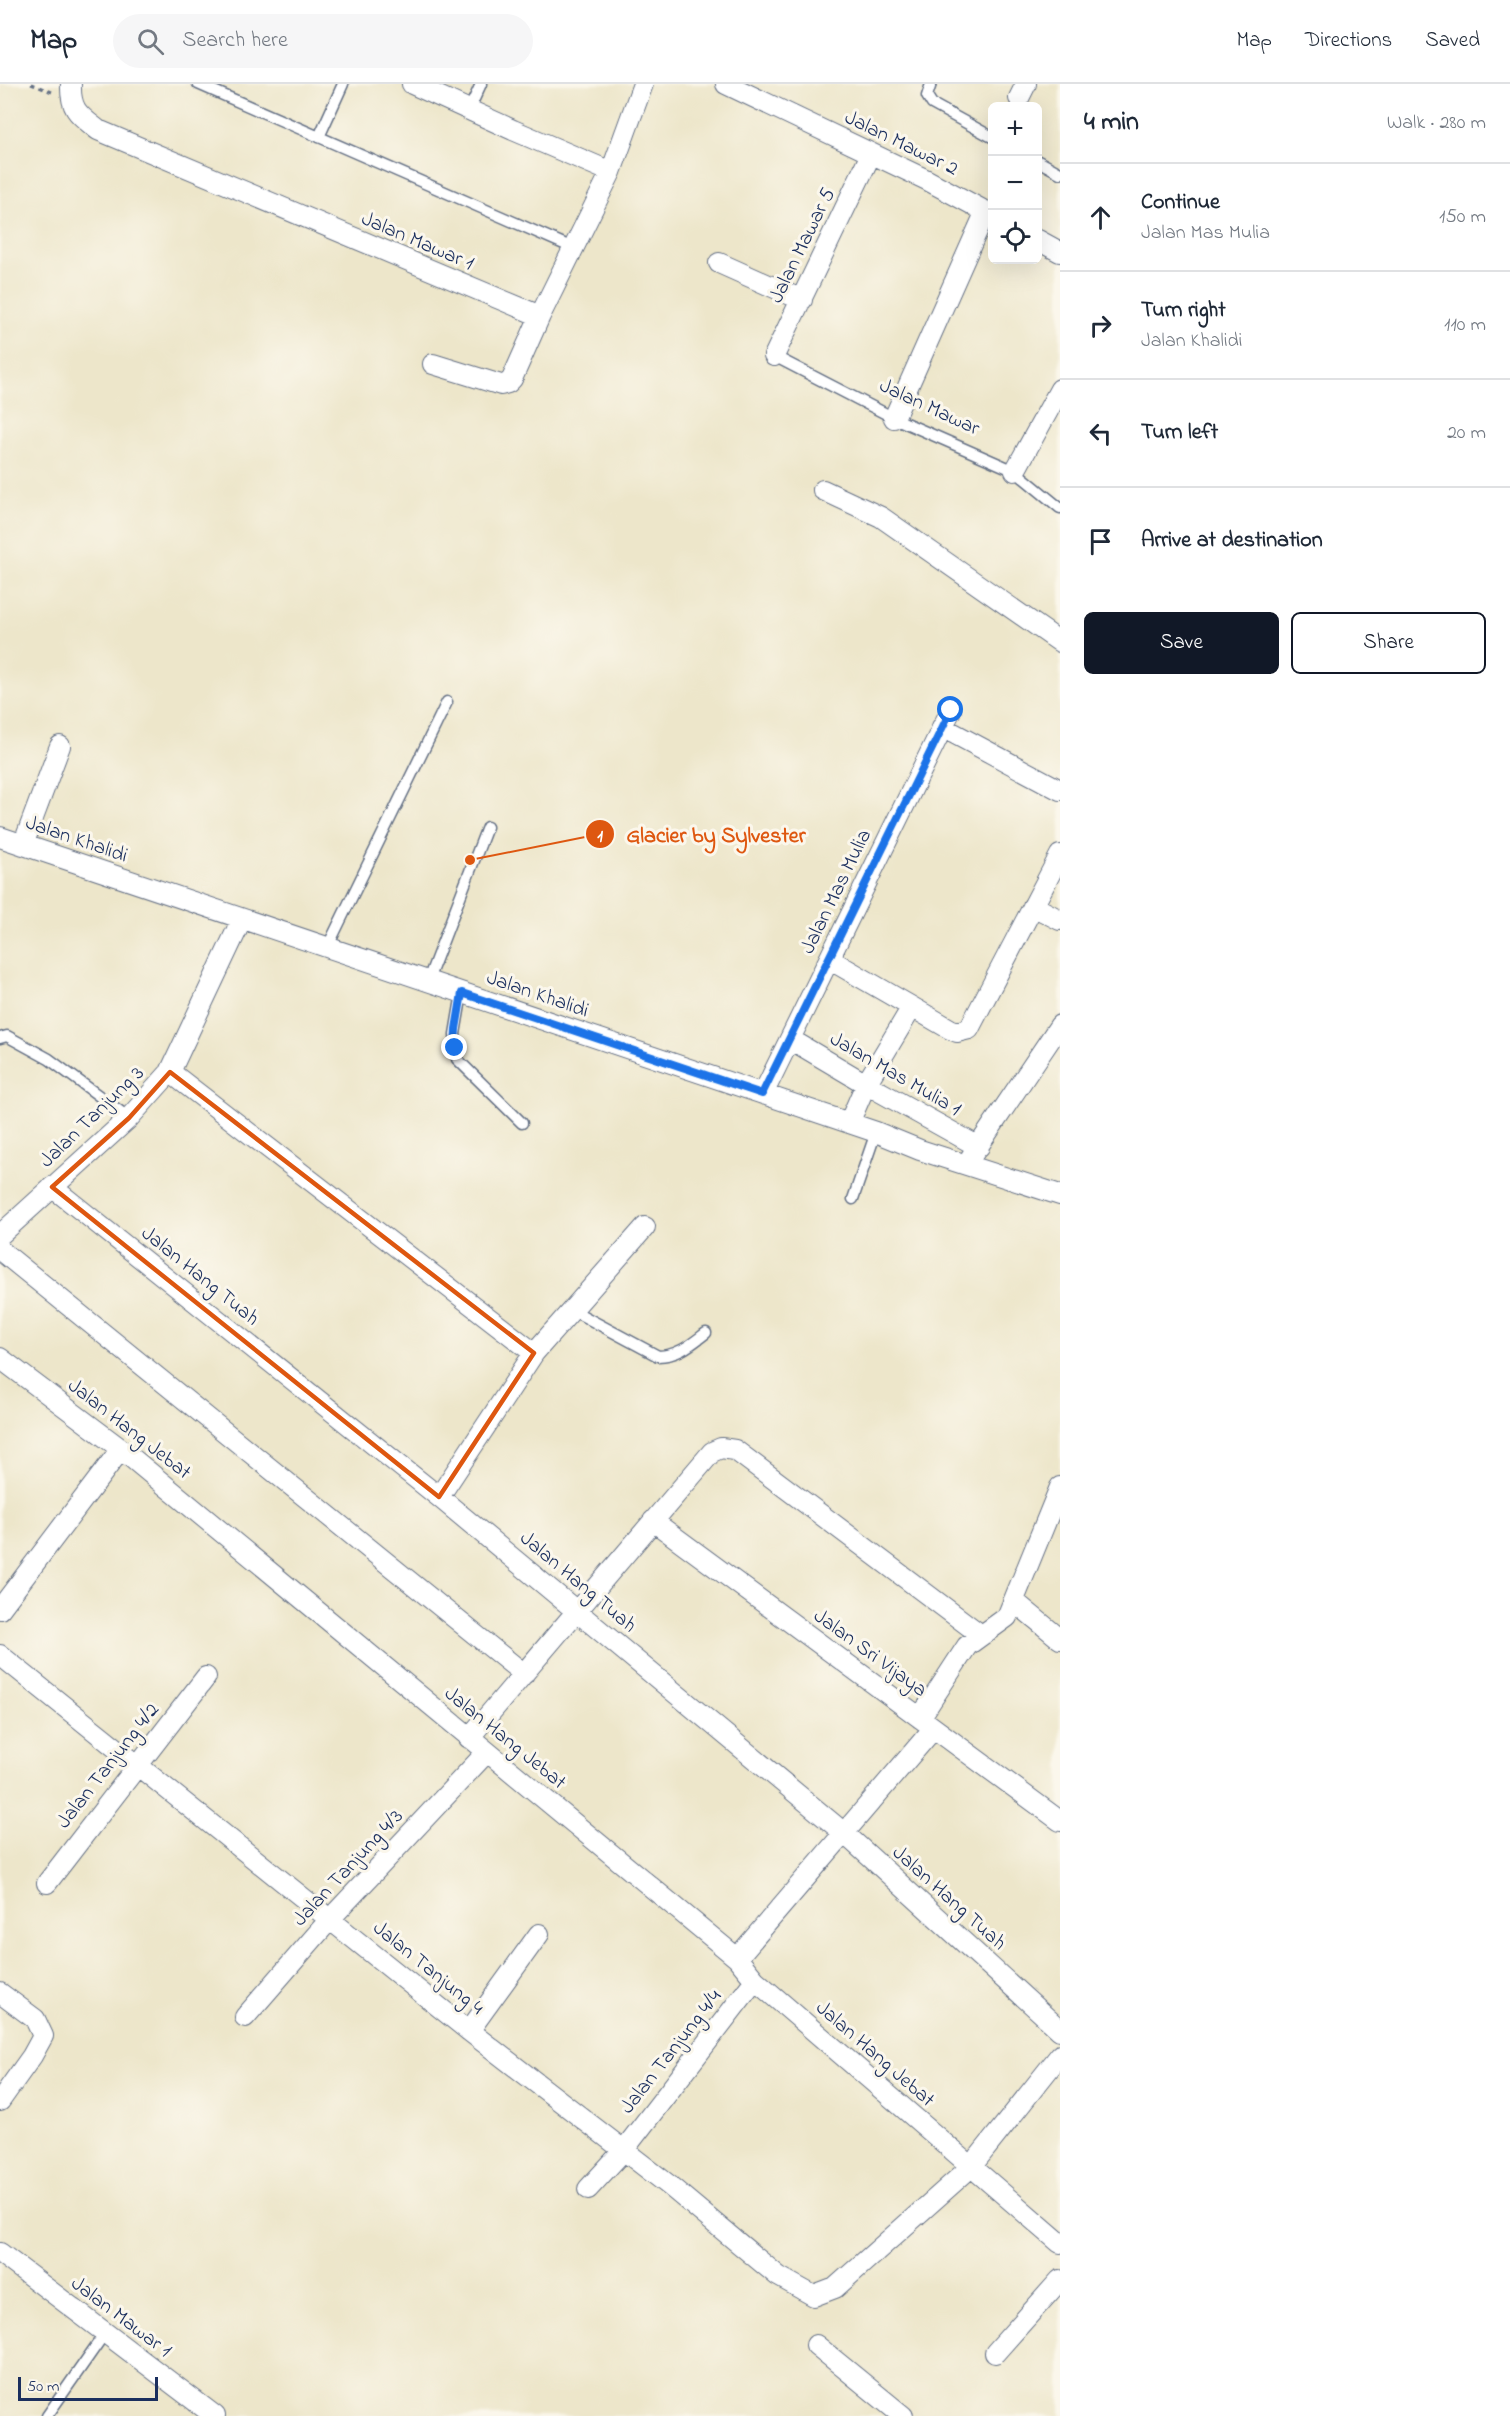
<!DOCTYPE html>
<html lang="en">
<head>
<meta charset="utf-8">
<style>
	:root { --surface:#fff; --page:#f6f6f7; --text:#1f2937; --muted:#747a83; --line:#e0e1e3; --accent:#111827 }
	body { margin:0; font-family:"Indie Flower",sans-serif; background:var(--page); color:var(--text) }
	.controls { position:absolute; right:18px; top:18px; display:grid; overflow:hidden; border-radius:9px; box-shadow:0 6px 24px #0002 }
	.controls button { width:54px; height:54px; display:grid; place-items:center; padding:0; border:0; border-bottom:2px solid var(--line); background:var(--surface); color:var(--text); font:30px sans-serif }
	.scale { position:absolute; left:18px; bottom:15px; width:140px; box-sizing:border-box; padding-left:6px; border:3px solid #1b2f5e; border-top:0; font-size:16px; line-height:21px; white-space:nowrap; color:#1b2f5e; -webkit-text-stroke:4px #fbf7ec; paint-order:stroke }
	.stop { position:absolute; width:18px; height:18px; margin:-14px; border:4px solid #1a73e8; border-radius:50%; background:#fff }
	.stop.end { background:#1a73e8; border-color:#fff; box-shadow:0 2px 6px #0008 }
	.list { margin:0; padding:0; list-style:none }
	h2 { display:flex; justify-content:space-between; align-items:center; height:78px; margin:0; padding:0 24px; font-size:26px }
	h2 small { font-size:20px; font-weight:400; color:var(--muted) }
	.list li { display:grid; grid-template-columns:39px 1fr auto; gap:18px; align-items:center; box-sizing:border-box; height:108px; padding:0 24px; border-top:2px solid var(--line) }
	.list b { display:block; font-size:22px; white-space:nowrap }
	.list p { margin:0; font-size:20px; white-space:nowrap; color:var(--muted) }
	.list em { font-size:20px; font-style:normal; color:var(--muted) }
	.actions { display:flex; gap:12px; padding:18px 24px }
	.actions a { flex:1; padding:14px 0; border:2px solid var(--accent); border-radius:9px; text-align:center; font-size:21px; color:var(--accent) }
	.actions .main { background:var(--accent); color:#fff }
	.icon { flex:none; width:33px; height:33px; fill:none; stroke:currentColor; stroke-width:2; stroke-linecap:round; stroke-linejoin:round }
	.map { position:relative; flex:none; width:1060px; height:2332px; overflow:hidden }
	header { display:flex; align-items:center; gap:36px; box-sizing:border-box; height:84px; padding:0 30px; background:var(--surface); border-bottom:2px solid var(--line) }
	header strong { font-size:28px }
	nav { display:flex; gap:33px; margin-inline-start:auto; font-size:21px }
	.search { width:420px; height:54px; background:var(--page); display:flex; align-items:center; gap:15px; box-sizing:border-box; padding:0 21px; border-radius:33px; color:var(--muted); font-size:22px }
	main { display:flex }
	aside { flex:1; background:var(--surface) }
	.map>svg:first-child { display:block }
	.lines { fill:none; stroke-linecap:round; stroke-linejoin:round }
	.service-casing { stroke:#646f84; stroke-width:13 }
	.minor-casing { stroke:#646f84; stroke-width:22 }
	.path { stroke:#646f84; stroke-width:3; stroke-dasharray:4.5 4.5; stroke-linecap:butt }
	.service { stroke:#fff; stroke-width:10 }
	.minor { stroke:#fff; stroke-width:20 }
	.route { stroke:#1a73e8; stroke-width:8 }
	.marked { fill:none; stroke:#de5710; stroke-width:4.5; stroke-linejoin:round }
	.labels { text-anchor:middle; stroke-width:6; stroke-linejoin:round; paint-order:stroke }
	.street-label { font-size:21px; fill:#1b2f5e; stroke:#fbf7ec }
	.leader { fill:none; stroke:#de5710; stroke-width:2 }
	.callout-dot { fill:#de5710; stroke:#fbf7ec; stroke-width:2 }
	.mark-label { font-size:18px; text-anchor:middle; font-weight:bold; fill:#fff }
	.callout-label { font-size:22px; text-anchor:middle; font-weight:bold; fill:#de5710; stroke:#fbf7ec; stroke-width:6; stroke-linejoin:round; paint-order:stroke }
</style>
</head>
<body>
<header>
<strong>Map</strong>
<div class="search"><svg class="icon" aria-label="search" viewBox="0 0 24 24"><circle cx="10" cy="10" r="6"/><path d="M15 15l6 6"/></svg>Search here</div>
<nav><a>Map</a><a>Directions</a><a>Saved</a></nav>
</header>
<main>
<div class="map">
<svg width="1060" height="2332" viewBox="0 0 1060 2332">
	<rect width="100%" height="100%" fill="#fbf7ec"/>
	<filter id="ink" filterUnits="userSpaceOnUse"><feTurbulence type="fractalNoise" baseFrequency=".0167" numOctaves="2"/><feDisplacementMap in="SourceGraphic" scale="12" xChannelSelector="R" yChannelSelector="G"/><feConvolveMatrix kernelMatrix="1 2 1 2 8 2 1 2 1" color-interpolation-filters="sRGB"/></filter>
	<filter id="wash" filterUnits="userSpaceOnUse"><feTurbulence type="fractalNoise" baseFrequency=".008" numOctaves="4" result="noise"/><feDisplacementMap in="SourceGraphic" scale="24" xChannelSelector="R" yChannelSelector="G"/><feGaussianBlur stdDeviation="1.35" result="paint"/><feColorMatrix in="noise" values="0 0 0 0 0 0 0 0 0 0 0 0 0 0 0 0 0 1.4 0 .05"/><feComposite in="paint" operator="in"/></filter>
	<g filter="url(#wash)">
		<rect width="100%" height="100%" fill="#ede6ca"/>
	</g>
	<g filter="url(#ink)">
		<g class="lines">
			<g class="service-casing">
				<path id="service" d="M198 0 573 164
					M931 0 927 12 932 20 992 53
					M469 26 481 0
					M319 53 343 0
					M1038 77 1060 89
					M774 272 894 334 1015 387 1060 424
					M327 864 447 618
					M428 896 487 743
					M462 909 455 950 457 975 522 1039
					M0 954 7 952 49 975 129 1034
					M853 1115 876 1048
					M572 1226 658 1272C678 1272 690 1261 706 1249
					M47 2332 105 2249"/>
			</g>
			<g class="minor-casing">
				<path id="minor" d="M71 0C70 26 79 31 98 46L540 232 611 88 643 0
					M412 0 513 46 611 88
					M726 0 927 96 992 131
					M1019 14 1026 0
					M1038 156 1060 168
					M719 179 802 216
					M774 272 871 70
					M433 280 501 301 508 299 512 295 540 232
					M894 334 986 127
					M1015 387 1060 305
					M823 406 881 433 1060 558
					M942 643 1060 706
					M0 753 876 1048 920 1066 1060 1111
					M23 761 60 662
					M1033 822 1060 836
					M829 875 950 945 957 948 969 945 1060 771
					M790 955 866 1000 979 1063
					M170 988 534 1269
					M763 1010 951 626
					M849 1039 866 1000 912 923
					M971 1073 1060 941
					M52 1103 439 1413 844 1749 1060 1946
					M0 1151 129 1034 170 988 242 835
					M0 1166 524 1590
					M0 1274 121 1365 737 1874 755 1896 1060 2159
					M439 1413 534 1269 645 1143
					M653 1437 1060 1737
					M1014 1517 1060 1555
					M0 1525 121 1365
					M0 1571 469 1947 670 2102 778 2192 814 2212 835 2204 971 2083 1060 1971
					M920 1634 967 1562 1007 1533 1060 1403
					M469 1654 712 1368 721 1364 735 1366 981 1551
					M47 1799 206 1593
					M737 1874 934 1644
					M0 1909 35 1935 43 1952 32 1972 0 2017
					M245 1933 331 1834 487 1668
					M469 1947 539 1850
					M588 2105 623 2067 755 1896
					M0 2169 215 2332
					M816 2261 903 2332
					M995 2269 1060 2196"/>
			</g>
			<path class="path" d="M31 0 52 8"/>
			<use href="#service" class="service"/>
			<use href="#minor" class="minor"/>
		</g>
	</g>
	<g class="lines" filter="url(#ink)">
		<path class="route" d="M455 964 456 945 462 909 762 1010 951 626"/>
	</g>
	<path class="marked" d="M170 988 534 1269 439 1413 52 1103 129 1034Z"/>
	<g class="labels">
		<g class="street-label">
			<text transform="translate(902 58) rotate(26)" y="7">Jalan Mawar 2</text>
			<text transform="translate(418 156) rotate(23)" y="7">Jalan Mawar 1</text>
			<text transform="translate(801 161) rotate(-64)" y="7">Jalan Mawar 5</text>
			<text transform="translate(930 322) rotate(25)" y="7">Jalan Mawar</text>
			<text transform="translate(77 754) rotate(19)" y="7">Jalan Khalidi</text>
			<text transform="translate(835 807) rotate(-64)" y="7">Jalan Mas Mulia</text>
			<text transform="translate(538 909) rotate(19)" y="7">Jalan Khalidi</text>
			<text transform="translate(896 989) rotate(30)" y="7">Jalan Mas Mulia 1</text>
			<text transform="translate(91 1032) rotate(-44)" y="7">Jalan Tanjung 3</text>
			<text transform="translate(201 1191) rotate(39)" y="7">Jalan Hang Tuah</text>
			<text transform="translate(130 1344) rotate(38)" y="7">Jalan Hang Jebat</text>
			<text transform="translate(579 1497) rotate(40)" y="7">Jalan Hang Tuah</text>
			<text transform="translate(871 1568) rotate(36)" y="7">Jalan Sri Vijaya</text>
			<text transform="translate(506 1653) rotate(39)" y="7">Jalan Hang Jebat</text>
			<text transform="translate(107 1681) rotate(-52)" y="7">Jalan Tanjung 4/2</text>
			<text transform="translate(347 1783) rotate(-47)" y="7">Jalan Tanjung 4/3</text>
			<text transform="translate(950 1813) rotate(42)" y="7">Jalan Hang Tuah</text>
			<text transform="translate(429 1883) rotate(39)" y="7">Jalan Tanjung 4</text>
			<text transform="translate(670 1967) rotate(-52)" y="7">Jalan Tanjung 4/4</text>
			<text transform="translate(876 1969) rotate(41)" y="7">Jalan Hang Jebat</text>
			<text transform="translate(122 2232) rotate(37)" y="7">Jalan Mawar 1</text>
		</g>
	</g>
	<path class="leader" d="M470 776L600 750"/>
	<g class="callout-dot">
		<circle cx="470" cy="776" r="6"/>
		<circle cx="600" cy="750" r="15"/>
	</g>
	<g class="mark-label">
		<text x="600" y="757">1</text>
	</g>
	<g class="callout-label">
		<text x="716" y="758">Glacier by Sylvester</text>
	</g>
</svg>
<div class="controls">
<button>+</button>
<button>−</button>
<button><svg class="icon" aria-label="locate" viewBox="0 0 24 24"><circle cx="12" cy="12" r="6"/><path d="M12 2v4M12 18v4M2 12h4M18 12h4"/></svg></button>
</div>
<div class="scale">50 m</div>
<div class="stop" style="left:951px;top:626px"></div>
<div class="stop end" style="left:455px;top:964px"></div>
</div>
<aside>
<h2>4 min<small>Walk · 280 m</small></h2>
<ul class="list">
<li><svg class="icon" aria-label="ahead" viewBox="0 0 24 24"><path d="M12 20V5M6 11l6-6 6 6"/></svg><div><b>Continue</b><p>Jalan Mas Mulia</p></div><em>150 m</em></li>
<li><svg class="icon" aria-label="right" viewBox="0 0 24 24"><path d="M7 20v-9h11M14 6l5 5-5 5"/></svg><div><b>Turn right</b><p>Jalan Khalidi</p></div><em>110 m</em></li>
<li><svg class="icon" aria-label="left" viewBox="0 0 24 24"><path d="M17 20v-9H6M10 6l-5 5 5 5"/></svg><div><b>Turn left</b></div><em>20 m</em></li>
<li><svg class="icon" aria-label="arrive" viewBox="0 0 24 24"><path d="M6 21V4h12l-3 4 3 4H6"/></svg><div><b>Arrive at destination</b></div></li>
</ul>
<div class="actions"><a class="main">Save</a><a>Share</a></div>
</aside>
</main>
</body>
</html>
